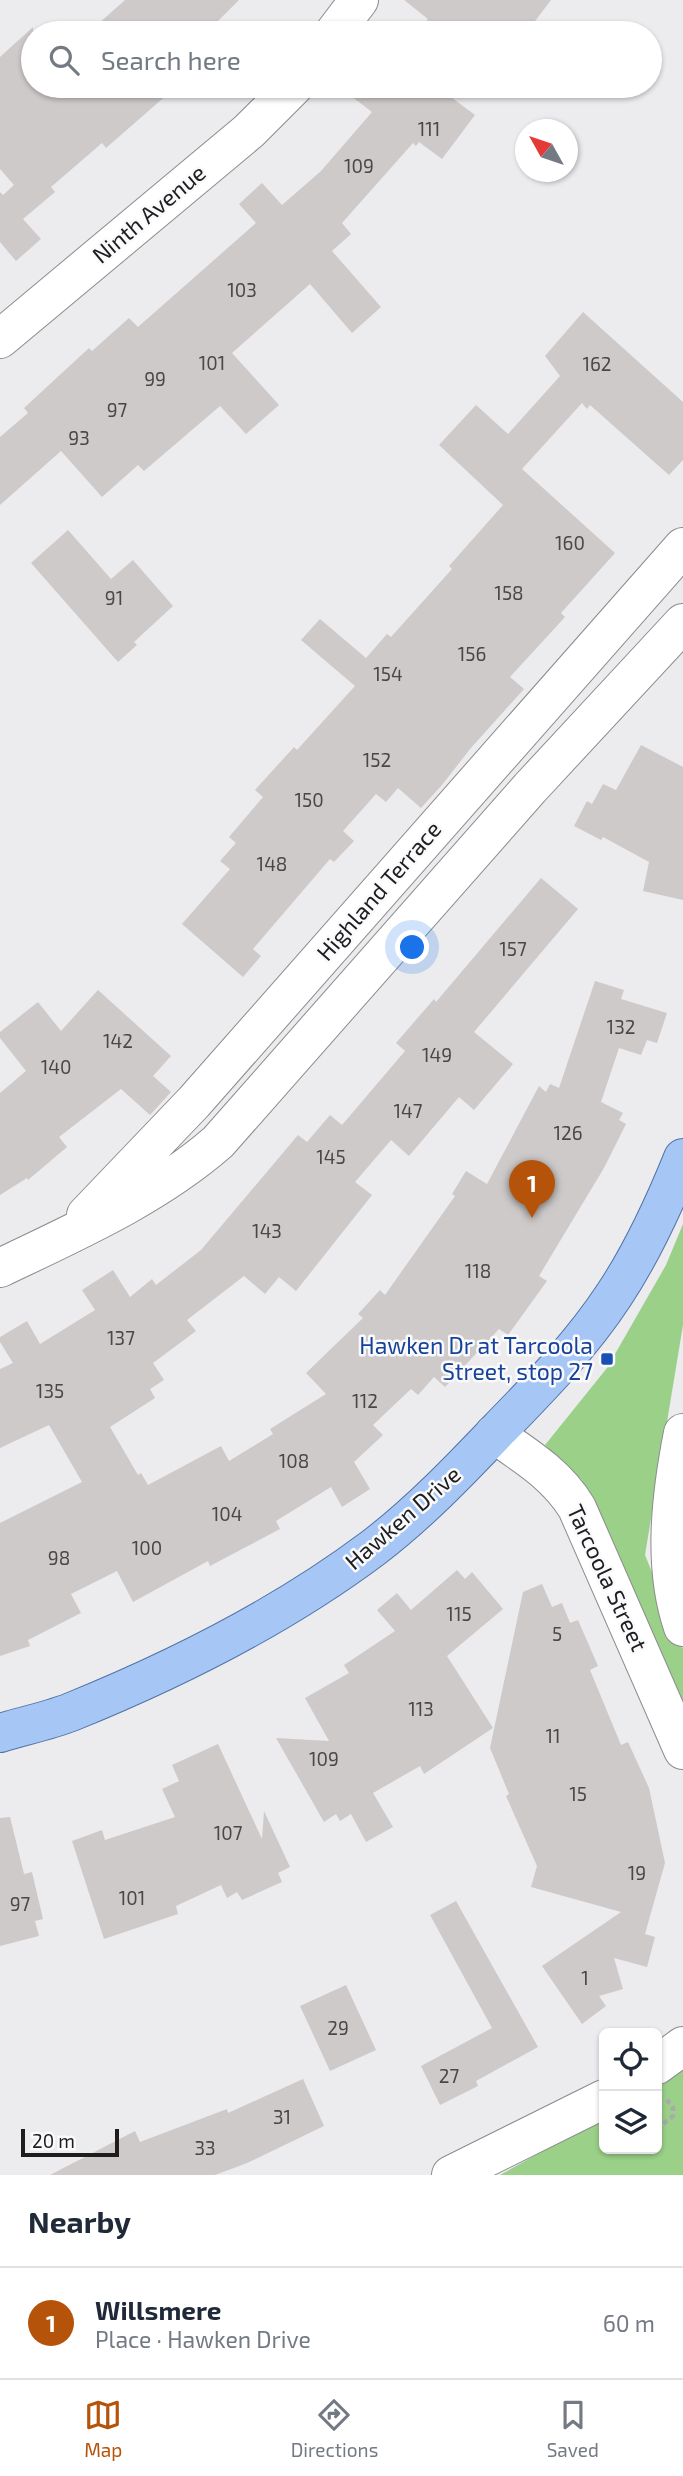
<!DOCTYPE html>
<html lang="en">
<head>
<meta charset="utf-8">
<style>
	:root { --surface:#fff; --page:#f2f2f3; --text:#1f2937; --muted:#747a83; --line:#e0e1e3; --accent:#b45309 }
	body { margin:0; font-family:"Exo 2",sans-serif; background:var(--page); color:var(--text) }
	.controls { position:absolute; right:21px; bottom:21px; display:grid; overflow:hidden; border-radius:10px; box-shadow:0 2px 5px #0004 }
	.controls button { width:63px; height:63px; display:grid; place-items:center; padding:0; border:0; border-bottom:2px solid var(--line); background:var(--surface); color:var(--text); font:35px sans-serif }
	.compass { position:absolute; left:515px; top:119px; width:63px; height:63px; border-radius:50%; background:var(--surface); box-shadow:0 2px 5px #0004; rotate:310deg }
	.scale { position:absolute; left:21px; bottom:18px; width:98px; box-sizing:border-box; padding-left:7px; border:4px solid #1d1d1e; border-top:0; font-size:19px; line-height:24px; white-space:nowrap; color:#1d1d1e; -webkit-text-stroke:5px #faf9fc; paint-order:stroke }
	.you { position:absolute; left:413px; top:948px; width:24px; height:24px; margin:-18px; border:5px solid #fff; border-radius:50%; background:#1a73e8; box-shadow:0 0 0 10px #1a73e833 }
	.badge { display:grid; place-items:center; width:46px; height:46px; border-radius:50%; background:var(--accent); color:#fff; font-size:23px; font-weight:700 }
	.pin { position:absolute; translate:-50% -58px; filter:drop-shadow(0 2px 4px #0008) }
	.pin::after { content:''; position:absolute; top:37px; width:24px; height:21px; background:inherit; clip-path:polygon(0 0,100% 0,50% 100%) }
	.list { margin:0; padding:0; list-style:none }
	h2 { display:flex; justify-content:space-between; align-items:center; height:91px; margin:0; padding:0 28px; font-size:30px }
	h2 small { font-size:23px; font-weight:400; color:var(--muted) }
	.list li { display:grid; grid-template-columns:46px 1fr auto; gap:21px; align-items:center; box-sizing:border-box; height:112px; padding:0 28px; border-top:2px solid var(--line) }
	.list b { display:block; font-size:26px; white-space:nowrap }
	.list p { margin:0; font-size:23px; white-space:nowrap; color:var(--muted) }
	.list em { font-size:23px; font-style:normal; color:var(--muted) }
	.icon { flex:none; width:38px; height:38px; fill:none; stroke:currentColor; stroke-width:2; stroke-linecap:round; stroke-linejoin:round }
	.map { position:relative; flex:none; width:683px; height:2175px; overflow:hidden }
	.search { position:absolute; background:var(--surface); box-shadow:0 2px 5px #0004; left:21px; right:21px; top:21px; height:77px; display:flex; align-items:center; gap:18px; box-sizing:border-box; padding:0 24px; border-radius:38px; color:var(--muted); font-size:26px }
	.sheet { height:203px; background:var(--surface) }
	nav { display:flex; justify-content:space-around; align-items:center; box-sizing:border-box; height:98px; border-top:2px solid var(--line); background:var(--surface); font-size:19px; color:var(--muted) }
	nav a { display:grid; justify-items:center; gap:4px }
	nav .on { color:var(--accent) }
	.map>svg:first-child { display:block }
	.green { fill:#9ad088 }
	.building { fill:#cecac9 }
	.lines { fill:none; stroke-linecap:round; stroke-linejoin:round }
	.minor-casing { stroke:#8c8b8e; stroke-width:40 }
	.major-casing { stroke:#5073a6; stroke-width:40 }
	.path { stroke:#aaa9ac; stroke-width:4.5; stroke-dasharray:5 3.5; stroke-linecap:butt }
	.minor { stroke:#fff; stroke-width:38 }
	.major { stroke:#a6c7f5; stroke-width:38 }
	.transit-dot { fill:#1a4fb4; stroke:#faf9fc; stroke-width:2.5 }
	.labels { text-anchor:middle; stroke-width:5; stroke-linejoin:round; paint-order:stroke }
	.number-label { font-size:19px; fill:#494849 }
	.street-label { font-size:23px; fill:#1d1d1e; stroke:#faf9fc }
	.transit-label { font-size:23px; fill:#164399; stroke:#faf9fc; text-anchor:end }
</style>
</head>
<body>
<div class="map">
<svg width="683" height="2175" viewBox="0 0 683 2175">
	<rect width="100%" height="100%" fill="#ecebee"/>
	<path class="green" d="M683 1224V1325L645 1555 683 1649V1721L582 1480 545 1445 607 1368 666 1265Z
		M683 2070V2175H500L604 2117V2149H657V2088Z"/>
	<path class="building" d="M125 0H239L206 33H88Z
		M404 0H551L526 33H417L428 19Z
		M33 27V86H177L106 148 102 143 51 187 55 192 23 219 41 239 16 261 0 242V192L3 195 14 185 0 169V57Z
		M338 86H436L475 115 442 159 419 142 416 146 413 143 342 223 351 234 332 251 381 307 352 333 310 284 232 353 279 405 246 434 220 406 144 471 138 465 102 497 61 451 0 505V437L28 413 24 408 89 348 92 351 129 318 138 327 256 223 239 204 262 183 282 205 321 171 372 112Z
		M583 312 683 402V460L669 475 590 405 587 409 582 403 522 469 615 553 561 613 565 617 510 677 524 689 470 749 442 785 421 808 398 788 386 802 376 794 343 831 354 841 334 862 330 859 253 949 261 956 243 977 182 924 230 869 220 861 236 843 229 837 263 797 255 790 294 747 297 750 355 686 301 640 320 619 366 658 387 634 391 637 452 569 449 566 503 505 439 445 476 405 508 434 560 376 545 356Z
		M68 530 111 579 133 560 173 606 134 642 137 645 118 662 31 563Z
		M641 745 683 767V900L643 891 649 862 603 837 601 840 574 826 587 801 592 804 603 784 616 790Z
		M541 878 578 909 474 1032 513 1064 474 1110 459 1097 409 1156 391 1140 355 1182 372 1195 296 1291 279 1277 265 1294 244 1276 187 1320 196 1331 153 1363 164 1380 150 1389 155 1398 110 1427 138 1475 141 1473 148 1485 221 1446 229 1461 273 1434 270 1429 326 1394 306 1373 363 1318 358 1314 380 1290 385 1295 455 1196 452 1194 466 1171 487 1184 539 1086 546 1092 550 1084 559 1088 595 981 624 990 621 999 667 1013 657 1043 647 1040 641 1055 619 1048 601 1102 623 1113 619 1120 626 1124 604 1168 539 1276 547 1281 508 1335 499 1329 445 1387 434 1377 418 1395 411 1389 373 1425 383 1435 354 1462 370 1489 342 1507 331 1487 276 1521 280 1529 210 1566 208 1561 133 1602 117 1571 71 1594 81 1613 28 1640 30 1646 0 1656V1523L82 1482 49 1425 0 1448V1369L13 1363 0 1342V1337L27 1321 40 1344 95 1310 82 1290 113 1270 130 1297 152 1279 156 1285 201 1250 298 1135 307 1142 330 1115 342 1125 405 1051 396 1043 434 999 436 1002Z
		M98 990 171 1056 153 1076 171 1092 150 1115 121 1089 59 1137 67 1147 28 1180 27 1178 0 1195V1093L26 1071 0 1038V1032L38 1002 61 1031Z
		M457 1570 465 1579 472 1572 503 1609 447 1656 493 1728 424 1774 420 1766 373 1793 393 1827 366 1842 351 1814 340 1821 336 1814 324 1822 276 1738 329 1741 305 1698 349 1673 344 1665 395 1631 377 1610 397 1593 411 1610Z
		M542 1584 552 1607 562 1603 570 1623 578 1620 598 1666 590 1670 621 1745 628 1742 649 1788 665 1863 645 1934 655 1937 647 1967 614 1958 623 1989 599 1996 606 2006 582 2024 542 1966 621 1912 531 1887 537 1866 506 1796 509 1794 490 1748 523 1592Z
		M218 1744 262 1839 264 1811 290 1867 278 1873 282 1882 242 1900 237 1892 227 1898 221 1885 176 1906 178 1914 104 1939 72 1841 102 1830 105 1840 175 1817 162 1789 179 1781 172 1765Z
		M10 1817 24 1874 32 1872 43 1919 35 1921 39 1936 0 1946V1818Z
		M456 1901 538 2047 476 2081 478 2086 440 2105 421 2066 492 2028 430 1915Z
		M346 1985 376 2050 330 2071 300 2006Z
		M303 2079 324 2126 247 2163 215 2175H50L135 2131 140 2142 227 2109 228 2113Z"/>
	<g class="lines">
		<g class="minor-casing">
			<path id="minor" d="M334 33 359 0
				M0 339 249 131 294 86
				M86 1215 194 1102 683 547
				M0 1268C75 1232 155 1197 218 1142L530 788 683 623
				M683 1433C671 1494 662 1566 683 1627
				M494 1434C526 1456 557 1475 577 1508L683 1750
				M657 2065 683 2046
				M451 2175 604 2099"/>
		</g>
		<g class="major-casing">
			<path id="major" d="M0 1733C23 1726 48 1721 71 1712 177 1669 281 1617 373 1548 419 1513 460 1470 500 1428 540 1387 582 1344 614 1295 642 1253 664 1205 683 1158"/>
		</g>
		<path class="path" d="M657 2129 673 2116V2108L665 2097"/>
		<use href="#minor" class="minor"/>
		<use href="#major" class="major"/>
	</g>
	<rect class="transit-dot" x="600" y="1352" width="14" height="14" rx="3.5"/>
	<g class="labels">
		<g class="number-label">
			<text x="429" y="136">111</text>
			<text x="359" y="173">109</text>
			<text x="242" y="297">103</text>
			<text x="212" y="370">101</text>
			<text x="597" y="371">162</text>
			<text x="155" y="386">99</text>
			<text x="117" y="417">97</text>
			<text x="79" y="445">93</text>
			<text x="570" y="550">160</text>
			<text x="509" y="600">158</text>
			<text x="114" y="605">91</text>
			<text x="472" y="661">156</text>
			<text x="388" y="681">154</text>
			<text x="377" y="767">152</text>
			<text x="309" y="807">150</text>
			<text x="272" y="871">148</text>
			<text x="513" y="956">157</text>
			<text x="621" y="1034">132</text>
			<text x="118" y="1048">142</text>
			<text x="437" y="1062">149</text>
			<text x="56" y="1074">140</text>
			<text x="408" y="1118">147</text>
			<text x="568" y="1140">126</text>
			<text x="331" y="1164">145</text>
			<text x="267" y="1238">143</text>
			<text x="478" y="1278">118</text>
			<text x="121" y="1345">137</text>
			<text x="50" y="1398">135</text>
			<text x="365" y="1408">112</text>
			<text x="294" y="1468">108</text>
			<text x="227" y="1521">104</text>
			<text x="147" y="1555">100</text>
			<text x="59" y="1565">98</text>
			<text x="459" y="1621">115</text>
			<text x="557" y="1641">5</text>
			<text x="421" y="1716">113</text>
			<text x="553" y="1743">11</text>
			<text x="324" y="1766">109</text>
			<text x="578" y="1801">15</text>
			<text x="228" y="1840">107</text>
			<text x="637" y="1880">19</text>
			<text x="132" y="1905">101</text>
			<text x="20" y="1911">97</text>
			<text x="585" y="1985">1</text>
			<text x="338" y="2035">29</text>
			<text x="449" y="2083">27</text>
			<text x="282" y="2124">31</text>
			<text x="205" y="2155">33</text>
		</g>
		<g class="street-label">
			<text transform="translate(149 214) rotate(-40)" y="8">Ninth Avenue</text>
			<text transform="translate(379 891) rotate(-49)" y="8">Highland Terrace</text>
			<text transform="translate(403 1518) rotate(-41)" y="8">Hawken Drive</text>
			<text transform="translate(607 1578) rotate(65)" y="8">Tarcoola Street</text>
		</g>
		<g class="transit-label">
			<text x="593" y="1354">Hawken Dr at Tarcoola<tspan x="593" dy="26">Street, stop 27</tspan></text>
		</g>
	</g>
</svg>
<div class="controls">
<button><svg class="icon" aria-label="locate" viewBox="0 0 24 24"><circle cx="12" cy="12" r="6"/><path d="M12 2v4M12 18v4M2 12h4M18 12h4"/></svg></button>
<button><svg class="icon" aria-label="layers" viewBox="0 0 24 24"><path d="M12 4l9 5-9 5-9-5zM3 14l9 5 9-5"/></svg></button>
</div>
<svg class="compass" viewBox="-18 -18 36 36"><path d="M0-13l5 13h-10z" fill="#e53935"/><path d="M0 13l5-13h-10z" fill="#747a83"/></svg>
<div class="scale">20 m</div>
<div class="you"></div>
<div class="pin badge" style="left:532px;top:1218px">1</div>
<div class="search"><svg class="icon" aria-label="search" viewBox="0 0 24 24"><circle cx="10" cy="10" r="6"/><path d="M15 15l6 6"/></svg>Search here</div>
</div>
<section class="sheet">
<h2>Nearby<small></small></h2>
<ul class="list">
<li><span class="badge">1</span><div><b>Willsmere</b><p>Place · Hawken Drive</p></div><em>60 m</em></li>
</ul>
</section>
<nav>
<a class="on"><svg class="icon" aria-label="map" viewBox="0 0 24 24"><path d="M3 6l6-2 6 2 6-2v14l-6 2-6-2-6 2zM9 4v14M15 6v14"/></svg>Map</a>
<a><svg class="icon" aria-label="directions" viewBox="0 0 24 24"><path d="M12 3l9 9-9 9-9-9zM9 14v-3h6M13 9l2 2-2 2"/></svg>Directions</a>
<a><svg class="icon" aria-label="saved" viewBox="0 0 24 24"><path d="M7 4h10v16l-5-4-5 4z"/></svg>Saved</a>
</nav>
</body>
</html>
